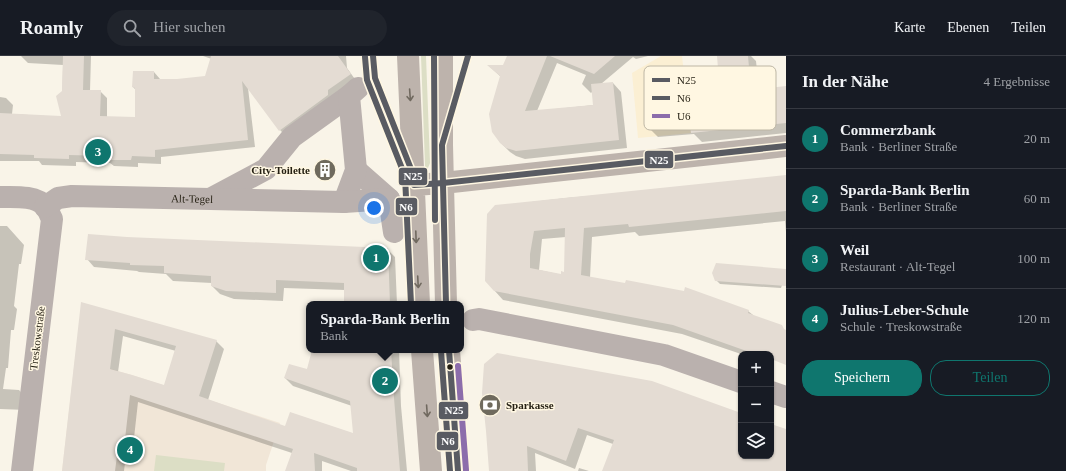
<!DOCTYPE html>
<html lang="de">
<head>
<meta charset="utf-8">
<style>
	:root { --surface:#171b24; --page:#20242c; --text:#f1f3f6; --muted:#9ea1a6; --line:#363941; --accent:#0f766e }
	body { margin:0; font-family:Georgia,serif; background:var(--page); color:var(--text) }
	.controls { position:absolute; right:12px; bottom:12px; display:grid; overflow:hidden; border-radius:8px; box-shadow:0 1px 3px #0004 }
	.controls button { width:36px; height:36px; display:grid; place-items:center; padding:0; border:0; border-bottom:1px solid var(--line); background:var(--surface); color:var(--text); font:20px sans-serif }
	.you { position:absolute; left:374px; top:152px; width:14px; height:14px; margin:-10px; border:3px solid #fff; border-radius:50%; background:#1a73e8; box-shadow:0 0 0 6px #1a73e833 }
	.badge { display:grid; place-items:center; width:26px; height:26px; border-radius:50%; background:var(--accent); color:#fff; font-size:13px; font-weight:700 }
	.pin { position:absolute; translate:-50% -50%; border:2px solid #fff; box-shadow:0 1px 4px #0006 }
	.popup { position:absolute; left:306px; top:245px; width:158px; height:52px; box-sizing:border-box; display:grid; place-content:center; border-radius:8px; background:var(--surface); filter:drop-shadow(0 1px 3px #0005); font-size:13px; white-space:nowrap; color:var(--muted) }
	.popup b { font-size:15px; color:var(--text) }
	.popup::after { content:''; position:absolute; left:50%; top:100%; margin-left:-8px; border:8px solid transparent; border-top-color:var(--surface) }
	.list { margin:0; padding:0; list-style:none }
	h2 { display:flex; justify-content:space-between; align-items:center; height:52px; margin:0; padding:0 16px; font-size:17px }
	h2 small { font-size:13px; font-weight:400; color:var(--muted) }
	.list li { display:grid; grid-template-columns:26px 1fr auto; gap:12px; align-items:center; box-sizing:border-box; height:60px; padding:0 16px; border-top:1px solid var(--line) }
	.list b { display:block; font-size:15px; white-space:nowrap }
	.list p { margin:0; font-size:13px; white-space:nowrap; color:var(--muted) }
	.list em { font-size:13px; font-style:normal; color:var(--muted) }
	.actions { display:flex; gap:8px; padding:12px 16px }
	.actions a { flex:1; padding:9px 0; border:1px solid var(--accent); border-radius:16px; text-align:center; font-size:14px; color:var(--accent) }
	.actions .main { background:var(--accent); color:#fff }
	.icon { flex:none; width:22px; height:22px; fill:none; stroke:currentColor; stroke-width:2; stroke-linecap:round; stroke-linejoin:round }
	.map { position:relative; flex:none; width:786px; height:415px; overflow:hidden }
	header { display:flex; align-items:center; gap:24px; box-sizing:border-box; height:56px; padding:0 20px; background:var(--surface); border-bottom:1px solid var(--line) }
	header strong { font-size:19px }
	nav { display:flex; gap:22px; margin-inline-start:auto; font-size:14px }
	.search { width:280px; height:36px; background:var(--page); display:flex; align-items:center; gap:10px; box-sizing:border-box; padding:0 14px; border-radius:22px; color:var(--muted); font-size:15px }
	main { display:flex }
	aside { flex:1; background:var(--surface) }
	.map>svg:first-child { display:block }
	.built { fill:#fbefd3 }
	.education { fill:#f1e6d7 }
	.green { fill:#dcdec5 }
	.shadow { fill:#0003; fill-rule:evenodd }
	.building { fill:#e4dcd3; fill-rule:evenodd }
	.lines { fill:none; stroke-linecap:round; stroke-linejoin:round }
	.minor { stroke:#bab1ae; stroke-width:22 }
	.major { stroke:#bdb3ac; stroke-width:22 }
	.bus-1-casing { stroke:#fff7e2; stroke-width:9 }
	.bus-2-casing { stroke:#fff7e2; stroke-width:9 }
	.bus-3-casing { stroke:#fff7e2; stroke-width:9 }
	.bus-1 { stroke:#595b62; stroke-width:6 }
	.bus-2 { stroke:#595b62; stroke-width:6 }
	.bus-3 { stroke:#8c6dab; stroke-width:6 }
	.oneway { stroke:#70695f }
	.bus-dot { fill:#241f12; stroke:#fff7e2; stroke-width:1.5 }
	.labels { text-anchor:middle; stroke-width:3; stroke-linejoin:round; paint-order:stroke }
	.poi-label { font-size:11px; font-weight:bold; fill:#241f12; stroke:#fff7e2; text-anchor:end }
	.street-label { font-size:11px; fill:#241f12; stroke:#fff7e2 }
	.key { fill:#fff7e2; stroke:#bdb6a4; stroke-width:1 }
	.key-label { font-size:11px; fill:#241f12 }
	.line-badge { stroke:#fff7e2; stroke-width:1.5 }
	.badge-label { font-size:11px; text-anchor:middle; font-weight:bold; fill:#fff }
</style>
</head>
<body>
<header>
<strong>Roamly</strong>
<div class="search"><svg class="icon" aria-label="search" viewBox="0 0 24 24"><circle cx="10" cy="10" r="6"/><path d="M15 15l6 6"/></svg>Hier suchen</div>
<nav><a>Karte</a><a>Ebenen</a><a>Teilen</a></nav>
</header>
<main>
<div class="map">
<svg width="786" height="415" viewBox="0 0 786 415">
	<rect width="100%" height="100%" fill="#f9f4e8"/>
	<path class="built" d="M661 0H682L691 77 638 82 632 17Z"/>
	<path class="education" d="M75 303 132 319 280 367 266 409V415H62Z"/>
	<path class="green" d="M421 0H426L430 107 428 112 425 111V109Z
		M156 399 225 407 224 415H154Z"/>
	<path class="shadow" d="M10 0H91L90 35H100L107 42V61L136 62V34L133 31 154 16 160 23 177 24 249 16 203 0H346L347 12 357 26 287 81 280 74 248 32 255 91 161 101V108L138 107V111L114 110 110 107 76 106V110L42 109 39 105H0V41L6 42 13 49 12 58 62 61 63 9 28 7 21 0Z
		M508 0H648L636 3 633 1 601 28 613 27 621 36 627 92 525 103 516 100 510 96 501 87V21L489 10H504ZM557 7 586 19 582 28 591 37 593 35 594 49 537 55Z
		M718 0H751L756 5 759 34 786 31V77L702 86 694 78 658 81 649 72 686 29 695 38V41L721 38Z
		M786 120V176L785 165 639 180 635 176 592 181 590 222 748 255 753 259 768 298H741L682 278 503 244 494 234 496 150 566 142 625 137ZM566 181 565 217 562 219 539 214 542 183Z
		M0 170H7L24 189 21 208H19L14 250 17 253 14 274H11L8 312H6L3 333 19 334 28 344 27 354 0 353Z
		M127 182 387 193 395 201 397 248H345V234L284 232 283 245 234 243 220 238 212 230V227L173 225 166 218 139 216 137 215 94 211 87 203Z
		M786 217 781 232 720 228 716 224Z
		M82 248 216 285 224 293 208 344 286 372 354 378 352 350 293 330 285 322 307 315 313 294H399L401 350 407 415H351L322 405V415H288L292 397 138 346 132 400 126 399 124 415H63ZM123 280 176 295 164 331 118 316Z
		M483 337 741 358V400H771V369L786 374V415H635L613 388 587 379 575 413 535 397 536 415H491Z
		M579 412 589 415H578Z"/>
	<path class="building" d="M63 0H84L83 34H101L100 60 135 61V32L132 31 133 15H154V23H177L205 20 211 0H338L351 18 328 34V39L279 75 242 25 248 84 155 94V101L132 100 131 104H106V100L69 99V103L34 102V99L0 98V57L61 60 56 40 62 35Z
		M507 0H547L525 55 593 49 591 28 613 26 619 84 516 95 506 92 500 87 492 76 489 58 500 20 487 9H503Z
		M550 0H615L594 18Z
		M717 0H748L751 34 786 30V67L691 77 690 68 648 72 644 32 686 28 687 40 720 37Z
		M786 119V155L629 171 628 168 584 172 581 219 625 227 626 224 684 235 685 231 749 254 748 257 782 269 784 273 786 274V309L771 303V298H755L673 269 494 235 485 225 487 158 495 149ZM565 172 564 216 561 215V218L530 212V198L534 175Z
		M88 178 127 181 388 192 390 248H344V227L276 224V237L226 235 211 230V220L164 217V210L130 209V207L85 204Z
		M716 207 786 213V230L715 225 712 217Z
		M81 246 217 284 199 340 285 370 290 356 353 377 350 345 284 322 289 308 307 313 312 294H391L394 342 400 415H357V412L314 397 315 415H285L293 393 130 339 124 392H118L115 415H62ZM115 273 176 290 164 329 132 319 110 313Z
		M497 297 652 325 741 357V400H771V368L786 373V415H602L614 384 578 372 566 405 527 390 528 415H489L486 375 482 337 484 308Z"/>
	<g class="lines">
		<g class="minor">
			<path d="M356 114 389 143 394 176"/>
			<path d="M0 141C14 141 36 139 46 151 48 154 50 159 52 163L22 415"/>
			<path d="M212 142 266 113 292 81 349 40"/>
			<path d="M344 146 356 114 349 40 358 32"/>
			<path id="s1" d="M45 151 58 142 72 140 344 146 389 143"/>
			<path d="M473 264 479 263 664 299 741 326"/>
			<path d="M771 336 786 341"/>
		</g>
		<path class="major" d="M408 0 419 248
			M442 0V89L446 248
			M414 129 443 127 786 90
			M422 294 431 415
			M449 294 458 415"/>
		<g class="bus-1-casing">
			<path id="bus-1" d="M373 0 375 22 413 118 414 129 443 127 786 90
				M446 248 442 89 468 0
				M449 294 458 415"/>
		</g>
		<g class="bus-2-casing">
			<path id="bus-2" d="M434 0 435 164
				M365 1 367 24 405 120 411 248
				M441 295 450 415"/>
		</g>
		<g class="bus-3-casing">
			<path id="bus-3" d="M458 310 466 414"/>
		</g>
		<use href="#bus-1" class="bus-1"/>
		<use href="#bus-2" class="bus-2"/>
		<use href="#bus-3" class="bus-3"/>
	</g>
	<defs><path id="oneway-shaft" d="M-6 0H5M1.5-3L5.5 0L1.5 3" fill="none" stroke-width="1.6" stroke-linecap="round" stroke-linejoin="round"/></defs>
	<g class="oneway">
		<use href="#oneway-shaft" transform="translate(410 39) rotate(86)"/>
		<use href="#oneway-shaft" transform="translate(416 181) rotate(88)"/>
		<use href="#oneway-shaft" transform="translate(418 226) rotate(87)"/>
		<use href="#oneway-shaft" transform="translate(427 355) rotate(86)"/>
	</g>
	<defs>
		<g id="building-disc" transform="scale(1.15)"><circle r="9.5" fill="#6f6a5d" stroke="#fff7e2"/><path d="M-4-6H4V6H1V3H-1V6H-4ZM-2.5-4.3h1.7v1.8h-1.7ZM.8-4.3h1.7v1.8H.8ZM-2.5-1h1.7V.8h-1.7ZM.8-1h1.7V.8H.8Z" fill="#fff"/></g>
		<g id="bank-disc" transform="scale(1.15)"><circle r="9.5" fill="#6f6a5d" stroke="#fff7e2"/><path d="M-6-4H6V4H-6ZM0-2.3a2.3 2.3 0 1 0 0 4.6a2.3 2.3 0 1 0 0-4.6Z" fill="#fff"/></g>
	</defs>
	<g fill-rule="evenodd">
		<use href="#building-disc" x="325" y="114"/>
		<use href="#bank-disc" x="490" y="349"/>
	</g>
	<circle class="bus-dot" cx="450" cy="311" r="3.5"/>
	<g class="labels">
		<g class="poi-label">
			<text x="310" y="118">City-Toilette</text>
			<text x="506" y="353" text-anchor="start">Sparkasse</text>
		</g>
		<g class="street-label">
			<text dy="4" stroke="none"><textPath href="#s1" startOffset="150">Alt-Tegel</textPath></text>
			<text transform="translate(37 282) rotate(-83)" y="4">Treskowstraße</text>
		</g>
	</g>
	<rect x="644" y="10" width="132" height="64" rx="6" class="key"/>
	<rect x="652" y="22" width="18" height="4" fill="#595b62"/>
	<rect x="652" y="40" width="18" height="4" fill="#595b62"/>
	<rect x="652" y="58" width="18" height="4" fill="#8c6dab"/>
	<g class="key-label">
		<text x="677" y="28">N25</text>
		<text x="677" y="46">N6</text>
		<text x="677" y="64">U6</text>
	</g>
	<g class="line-badge">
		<rect x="644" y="94" width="30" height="19" rx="4" fill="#595b62"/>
		<rect x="398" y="111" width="30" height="19" rx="4" fill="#595b62"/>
		<rect x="395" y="141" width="23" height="19" rx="4" fill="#595b62"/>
		<rect x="438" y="345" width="31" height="19" rx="4" fill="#595b62"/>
		<rect x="436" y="375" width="23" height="20" rx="4" fill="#595b62"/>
	</g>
	<g class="badge-label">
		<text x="659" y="108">N25</text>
		<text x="413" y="124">N25</text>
		<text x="406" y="155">N6</text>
		<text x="454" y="358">N25</text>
		<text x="448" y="389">N6</text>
	</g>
</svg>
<div class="controls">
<button>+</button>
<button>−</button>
<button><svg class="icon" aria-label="layers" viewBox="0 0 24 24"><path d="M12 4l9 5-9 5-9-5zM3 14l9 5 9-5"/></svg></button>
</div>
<div class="you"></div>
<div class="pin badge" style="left:376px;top:202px">1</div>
<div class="pin badge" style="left:385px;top:325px">2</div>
<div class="popup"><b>Sparda-Bank Berlin</b>Bank</div>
<div class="pin badge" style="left:98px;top:96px">3</div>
<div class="pin badge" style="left:130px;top:394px">4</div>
</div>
<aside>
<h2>In der Nähe<small>4 Ergebnisse</small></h2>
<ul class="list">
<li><span class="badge">1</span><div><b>Commerzbank</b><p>Bank · Berliner Straße</p></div><em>20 m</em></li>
<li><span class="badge">2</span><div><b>Sparda-Bank Berlin</b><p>Bank · Berliner Straße</p></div><em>60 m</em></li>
<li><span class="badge">3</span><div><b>Weil</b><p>Restaurant · Alt-Tegel</p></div><em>100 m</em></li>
<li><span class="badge">4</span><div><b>Julius-Leber-Schule</b><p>Schule · Treskowstraße</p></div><em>120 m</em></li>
</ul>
<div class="actions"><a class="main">Speichern</a><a>Teilen</a></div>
</aside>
</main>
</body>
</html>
